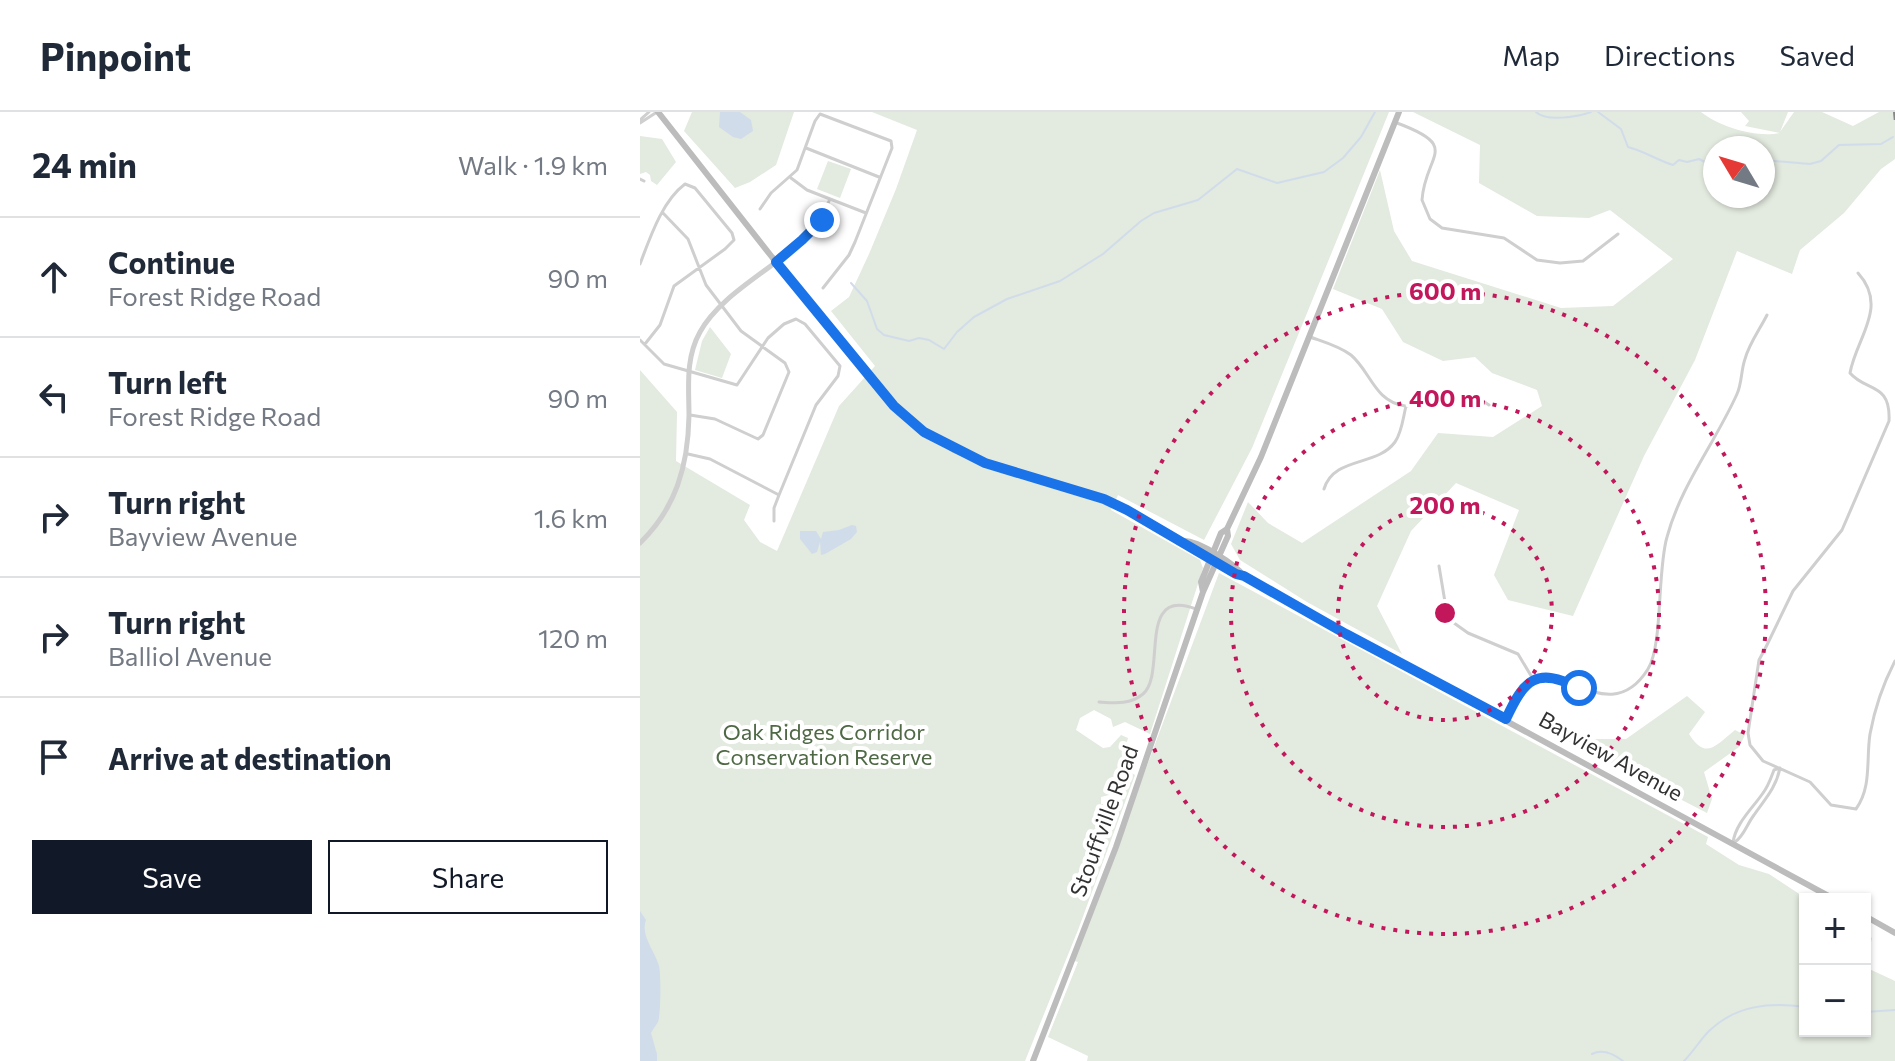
<!DOCTYPE html>
<html lang="en">
<head>
<meta charset="utf-8">
<style>
	:root { --surface:#fff; --page:#f6f6f7; --text:#1f2937; --muted:#747a83; --line:#e0e1e3; --accent:#111827 }
	body { margin:0; font-family:Commissioner,sans-serif; background:var(--page); color:var(--text) }
	.controls { position:absolute; right:24px; bottom:24px; display:grid; overflow:hidden; border-radius:0px; box-shadow:0 2px 6px #0004 }
	.controls button { width:72px; height:72px; display:grid; place-items:center; padding:0; border:0; border-bottom:2px solid var(--line); background:var(--surface); color:var(--text); font:40px sans-serif }
	.compass { position:absolute; left:1063px; top:24px; width:72px; height:72px; border-radius:50%; background:var(--surface); box-shadow:0 2px 6px #0004; rotate:308deg }
	.stop { position:absolute; width:24px; height:24px; margin:-18px; border:6px solid #1a73e8; border-radius:50%; background:#fff }
	.stop.end { background:#1a73e8; border-color:#fff; box-shadow:0 2px 8px #0008 }
	.list { margin:0; padding:0; list-style:none }
	h2 { display:flex; justify-content:space-between; align-items:center; height:104px; margin:0; padding:0 32px; font-size:34px }
	h2 small { font-size:26px; font-weight:400; color:var(--muted) }
	.list li { display:grid; grid-template-columns:52px 1fr auto; gap:24px; align-items:center; box-sizing:border-box; height:120px; padding:0 32px; border-top:2px solid var(--line) }
	.list b { display:block; font-size:30px; white-space:nowrap }
	.list p { margin:0; font-size:26px; white-space:nowrap; color:var(--muted) }
	.list em { font-size:26px; font-style:normal; color:var(--muted) }
	.actions { display:flex; gap:16px; padding:24px 32px }
	.actions a { flex:1; padding:18px 0; border:2px solid var(--accent); border-radius:0px; text-align:center; font-size:28px; color:var(--accent) }
	.actions .main { background:var(--accent); color:#fff }
	.icon { flex:none; width:44px; height:44px; fill:none; stroke:currentColor; stroke-width:2; stroke-linecap:round; stroke-linejoin:round }
	.map { position:relative; flex:none; width:1255px; height:949px; overflow:hidden }
	header { display:flex; align-items:center; gap:48px; box-sizing:border-box; height:112px; padding:0 40px; background:var(--surface); border-bottom:2px solid var(--line) }
	header strong { font-size:38px }
	nav { display:flex; gap:44px; margin-inline-start:auto; font-size:28px }
	main { display:flex }
	aside { flex:1; background:var(--surface) }
	.map>svg:first-child { display:block }
	.green { fill:#e3eadf; fill-rule:evenodd }
	.water { fill:#d1dcea }
	.lines { fill:none; stroke-linecap:round; stroke-linejoin:round }
	.stream { stroke:#d1dcea; stroke-width:2 }
	.minor { stroke:#cfcfcf; stroke-width:3 }
	.tertiary { stroke:#cfcfcf; stroke-width:5 }
	.secondary { stroke:#bcbcbc; stroke-width:6 }
	.rail { stroke:#878787; stroke-width:2; stroke-dasharray:8 6; stroke-linecap:butt }
	.route { stroke:#1a73e8; stroke-width:10 }
	.ring { fill:none; stroke:#c2185b; stroke-width:4; stroke-dasharray:4 8 }
	.labels { text-anchor:middle; stroke-width:8; stroke-linejoin:round; paint-order:stroke }
	.park-label { font-size:22px; fill:#4e6944; stroke:#fff }
	.street-label { font-size:22px; fill:#323232; stroke:#fff }
	.centre { fill:#c2185b; stroke:#fff; stroke-width:4 }
	.ring-label { font-size:24px; text-anchor:middle; font-weight:bold; fill:#c2185b; stroke:#fff; stroke-width:8; stroke-linejoin:round; paint-order:stroke }
</style>
</head>
<body>
<header>
<strong>Pinpoint</strong>
<nav><a>Map</a><a>Directions</a><a>Saved</a></nav>
</header>
<main>
<aside>
<h2>24 min<small>Walk · 1.9 km</small></h2>
<ul class="list">
<li><svg class="icon" aria-label="ahead" viewBox="0 0 24 24"><path d="M12 20V5M6 11l6-6 6 6"/></svg><div><b>Continue</b><p>Forest Ridge Road</p></div><em>90 m</em></li>
<li><svg class="icon" aria-label="left" viewBox="0 0 24 24"><path d="M17 20v-9H6M10 6l-5 5 5 5"/></svg><div><b>Turn left</b><p>Forest Ridge Road</p></div><em>90 m</em></li>
<li><svg class="icon" aria-label="right" viewBox="0 0 24 24"><path d="M7 20v-9h11M14 6l5 5-5 5"/></svg><div><b>Turn right</b><p>Bayview Avenue</p></div><em>1.6 km</em></li>
<li><svg class="icon" aria-label="right" viewBox="0 0 24 24"><path d="M7 20v-9h11M14 6l5 5-5 5"/></svg><div><b>Turn right</b><p>Balliol Avenue</p></div><em>120 m</em></li>
<li><svg class="icon" aria-label="arrive" viewBox="0 0 24 24"><path d="M6 21V4h12l-3 4 3 4H6"/></svg><div><b>Arrive at destination</b></div></li>
</ul>
<div class="actions"><a class="main">Save</a><a>Share</a></div>
</aside>
<div class="map">
<svg width="1255" height="949" viewBox="0 0 1255 949">
	<rect width="100%" height="100%" fill="#fff"/>
	<path class="green" d="M52 0H154L136 53 110 70 95 76 44 19Z
		M232 0H749L612 336 564 428 478 383 471 398 560 448 563 456 510 622 485 610 473 615 471 607 454 598 440 606 436 618 463 636 470 635 481 623 488 626 473 682 461 685V692H474L490 660 495 663 438 818 385 949H0V258L37 300 36 349 110 393 104 408 120 430 137 439 199 294 235 254 191 199 209 185 229 142 256 77 277 18Z
		M773 0H1061C1080 15 1116 26 1140 21L1105 14 1109 9 1101 0H1148L1140 20 1154 0H1182L1213 14 1239 0H1255V47L1241 57 1204 101 1160 138 1152 162 1097 139 1055 248 1004 344 933 504 868 488 854 463 879 398 816 371 771 419 737 494 762 542 667 490 600 448 591 432 608 390 628 411 662 431 771 359 798 321 853 325 902 294 897 278 852 261 835 245 803 249 763 230 742 197 693 177 740 58 754 119 772 149 921 196 973 194 1033 147 970 98 949 106 897 104 839 71 840 33ZM1075 36H1123V84H1075Z
		M0 24 22 27 36 50 17 73 11 69 10 63 6 60 0 62Z
		M188 49 211 57 200 86 177 77Z
		M70 215 91 242 82 266 55 258 62 229Z
		M579 461 1068 725 1066 732 1099 753 1129 762 1167 787 1165 919H1225V822L1232 826 1225 855 1255 869V949H447L448 944 408 925 438 850 434 849Z
		M1047 584 1065 600 1049 622C1066 649 1076 633 1095 618L1105 623 1099 635 1064 660 1072 687 1067 701 924 627H986Z"/>
	<path class="water" d="M80 0H100L111 8 113 19 101 27 93 25 79 15Z
		M212 413 216 414 217 420 211 427 185 442 181 443 180 430 177 440 172 442 160 427V419H176L181 427 183 420 199 418Z
		M0 799 6 808C0 823 15 839 19 854 21 862 21 902 18 910 16 914 13 917 11 921L17 942V949H0Z"/>
	<g class="lines">
		<path class="stream" d="M896 0C906 10 937 5 951 0
			M958 0 981 17 988 35C1004 39 1017 48 1033 53L1039 48 1047 50 1059 47 1075 55
			M1123 48 1170 52 1181 49 1199 33 1241 32 1253 25
			M211 171 227 189 237 217 244 223 269 229 279 226 289 228 304 237 317 220 334 205 367 187 420 169 463 142 501 109 514 101 558 88 597 57 637 71 684 60 703 46 721 25 735 0
			M1225 900 1255 898
			M952 942C963 936 974 942 983 949
			M1044 949C1053 940 1060 928 1069 919 1096 893 1130 890 1165 895"/>
		<path class="minor" d="M0 8 9 0
			M0 11 17 0
			M757 11C822 35 785 42 782 88L790 107 802 116 864 126 897 148 920 151 943 149 978 122
			M166 36 239 65
			M151 66 167 78 226 101
			M0 67 4 69
			M120 97 131 81 157 58 175 9 180 2 251 29 252 36 215 130 209 143 183 176
			M23 101 48 127 66 173 101 219 145 251 149 260 123 323 118 327 75 307 50 303
			M136 150C159 131 178 116 190 87
			M0 152C10 126 22 89 45 72L55 76 92 121 94 128 85 137 34 174 20 213 5 232
			M1218 161C1249 195 1216 226 1210 261 1226 280 1251 270 1249 309L1202 418 1153 479 1125 537 1119 548 1108 621 1110 633 1123 649 1170 670 1191 693 1216 697C1232 675 1226 647 1230 622 1235 595 1242 574 1255 549
			M670 225C684 230 699 234 711 243 731 260 734 289 765 294 786 297 813 286 834 283L849 293
			M0 228 24 252 97 273 128 226 144 212 156 207 165 212 200 254 198 264 176 293 139 383 134 396V409
			M48 342 70 347 139 383
			M684 377C694 344 737 355 755 330 762 320 763 306 766 294
			M799 454 805 490 814 511 828 521 878 542 893 567
			M459 590C474 591 490 593 503 582 527 562 496 474 556 497
			M866 607C871 595 876 579 887 570 920 546 970 618 1008 557 1023 533 1017 459 1027 425 1041 373 1075 331 1097 282 1102 271 1101 258 1105 247 1109 232 1120 217 1127 203
			M1095 730C1104 724 1107 712 1114 703 1125 687 1136 676 1140 656
			M1093 731C1095 712 1112 697 1123 681 1128 675 1131 666 1134 658L1140 656"/>
		<path class="tertiary" d="M0 431C36 396 48 354 49 304 49 275 45 247 60 220 76 191 110 170 136 150"/>
		<path class="secondary" d="M18 0 132 145 262 303 314 338 345 351 464 387 487 398 596 462 604 464 706 522 1194 787
			M544 429C559 429 595 452 604 464
			M563 480 561 470 581 421 587 417 621 345 759 0
			M1225 804 1255 821
			M393 949 476 735 563 480 588 424 587 417"/>
		<path class="rail" d="M1254 0 1255 11"/>
	</g>
	<g class="lines">
		<path class="route" d="M182 108 162 128 136 150 254 294 284 320 345 351 464 387 487 398 596 462 604 464 706 522 866 607C884 568 896 554 939 576"/>
	</g>
	<g class="ring">
		<circle cx="805" cy="501" r="107"/>
		<circle cx="805" cy="501" r="214"/>
		<circle cx="805" cy="501" r="321"/>
	</g>
	<g class="labels">
		<g class="park-label">
			<text x="184" y="628">Oak Ridges Corridor<tspan x="184" dy="25">Conservation Reserve</tspan></text>
		</g>
		<g class="street-label">
			<text transform="translate(971 644) rotate(29)" y="8">Bayview Avenue</text>
			<text transform="translate(464 709) rotate(-70)" y="8">Stouffville Road</text>
		</g>
	</g>
	<circle cx="805" cy="501" r="12" class="centre"/>
	<g class="ring-label">
		<text x="805" y="188">600 m</text>
		<text x="805" y="295">400 m</text>
		<text x="805" y="402">200 m</text>
	</g>
</svg>
<div class="controls">
<button>+</button>
<button>−</button>
</div>
<svg class="compass" viewBox="-18 -18 36 36"><path d="M0-13l5 13h-10z" fill="#e53935"/><path d="M0 13l5-13h-10z" fill="#747a83"/></svg>
<div class="stop" style="left:939px;top:576px"></div>
<div class="stop end" style="left:182px;top:108px"></div>
</div>
</main>
</body>
</html>
